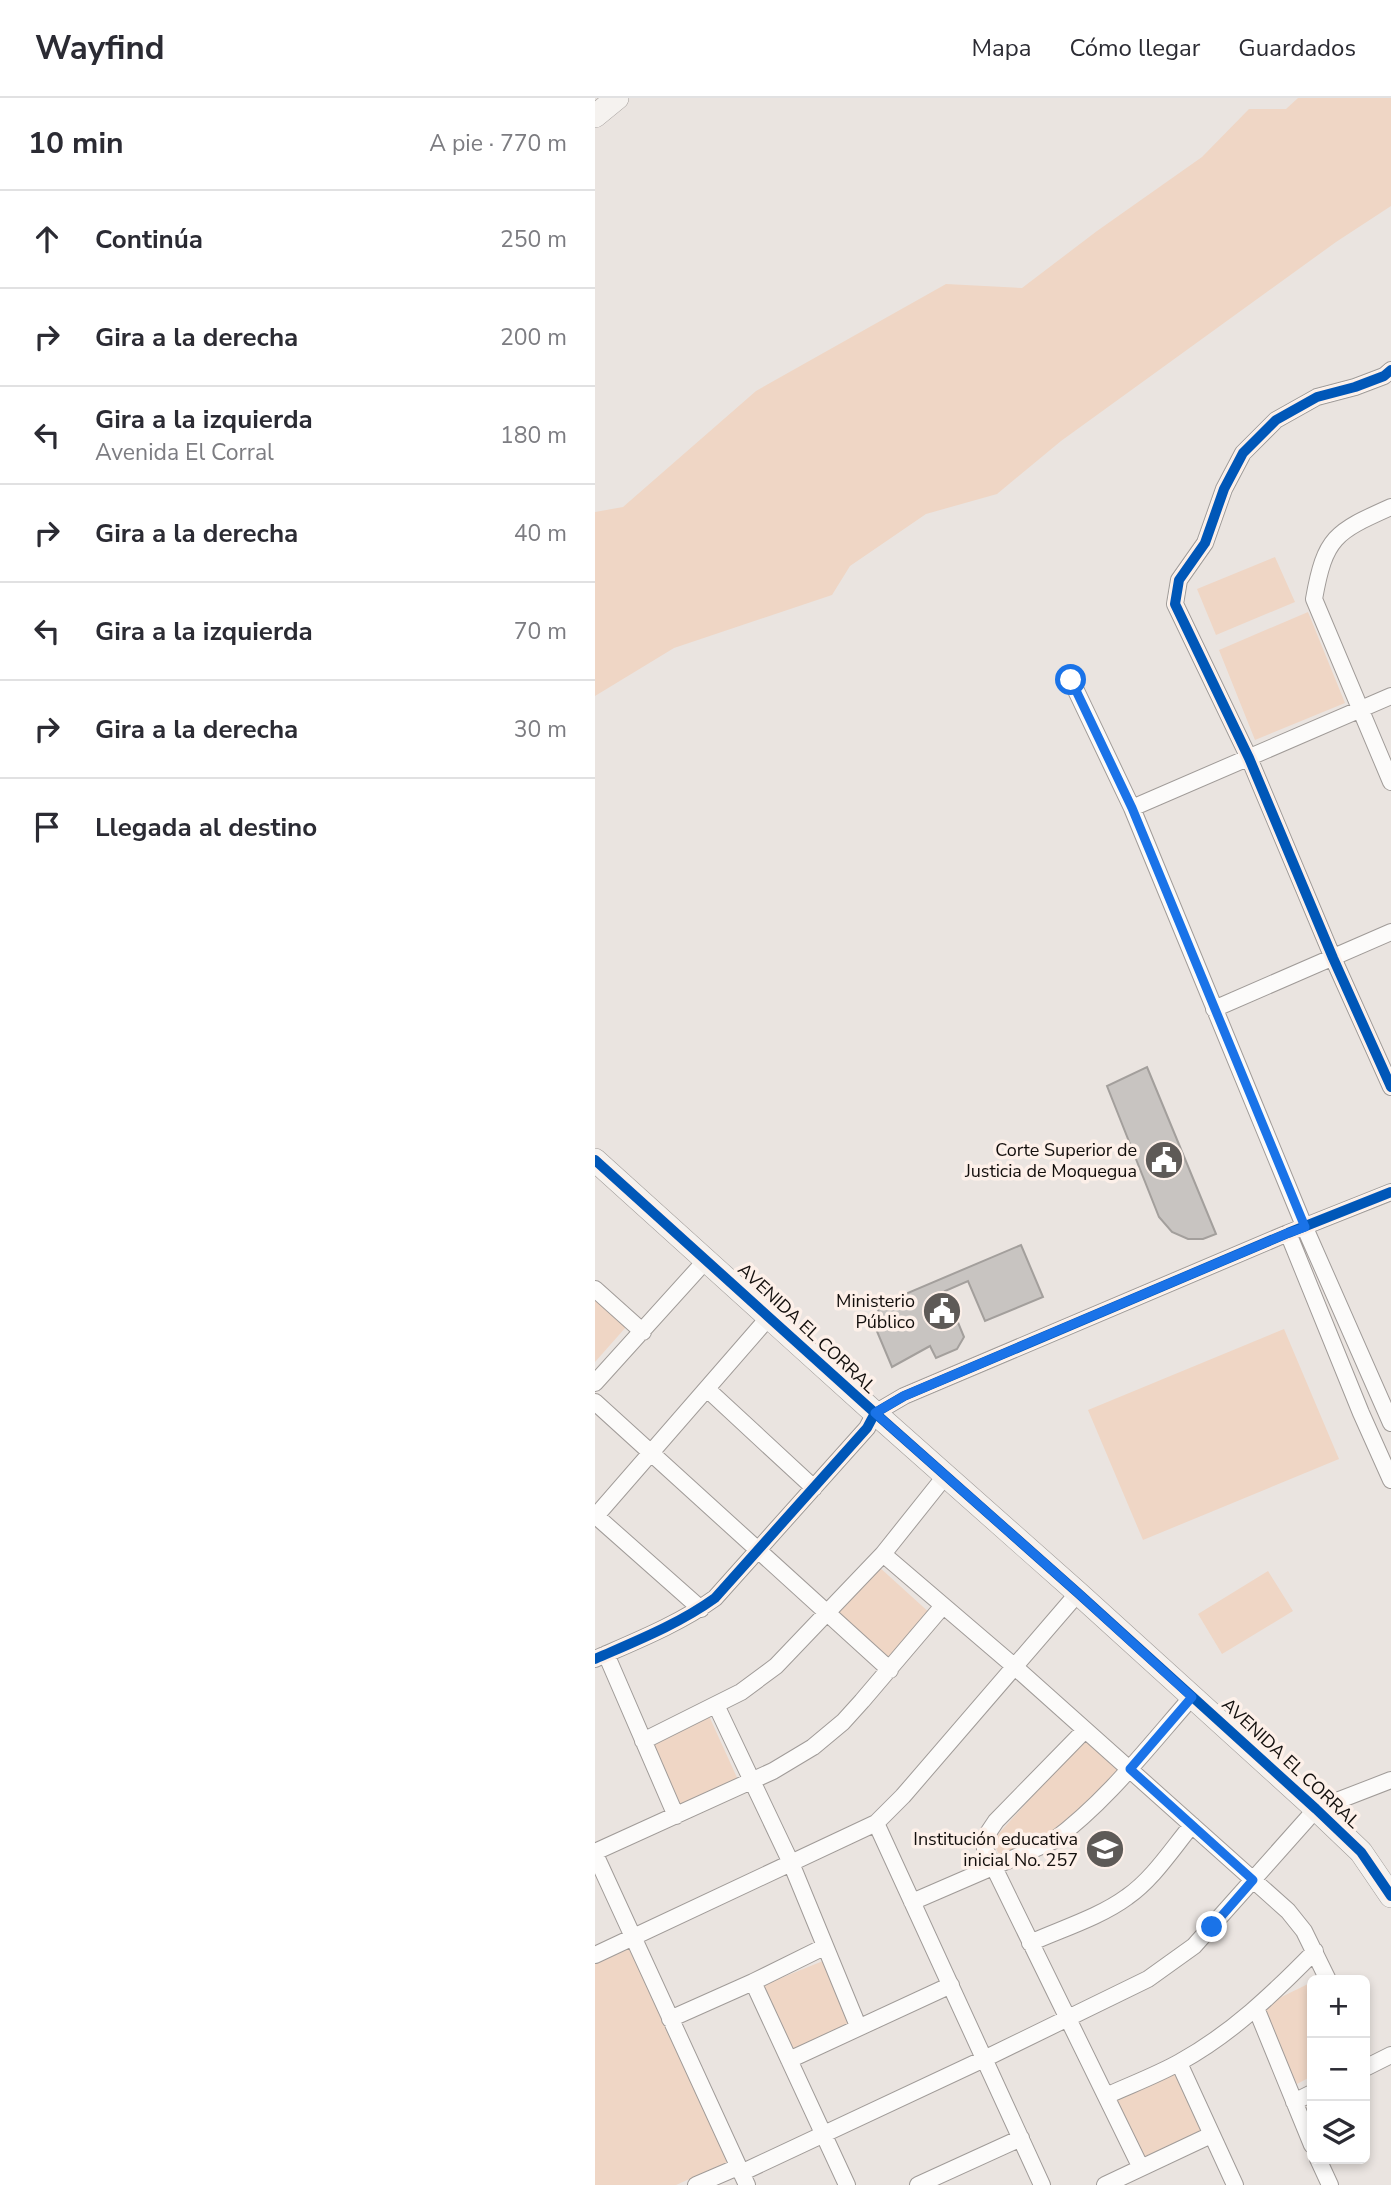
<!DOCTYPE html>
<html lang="es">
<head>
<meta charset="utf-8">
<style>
	:root { --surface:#fff; --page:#f2f2f3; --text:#2b2b33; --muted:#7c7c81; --line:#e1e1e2 }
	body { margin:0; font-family:"Nunito Sans",sans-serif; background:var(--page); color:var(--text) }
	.controls { position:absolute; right:21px; bottom:21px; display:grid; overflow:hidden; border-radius:10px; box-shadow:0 4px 10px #0003 }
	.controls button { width:63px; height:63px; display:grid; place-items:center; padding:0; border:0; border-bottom:2px solid var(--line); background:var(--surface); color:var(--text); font:35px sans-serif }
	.stop { position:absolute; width:21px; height:21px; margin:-16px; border:5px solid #1a73e8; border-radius:50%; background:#fff }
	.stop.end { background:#1a73e8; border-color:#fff; box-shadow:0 2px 7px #0008 }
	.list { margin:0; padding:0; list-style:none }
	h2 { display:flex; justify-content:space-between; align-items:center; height:91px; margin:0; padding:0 28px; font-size:30px }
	h2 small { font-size:23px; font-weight:400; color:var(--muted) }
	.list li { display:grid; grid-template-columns:46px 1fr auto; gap:21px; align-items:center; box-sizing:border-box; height:98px; padding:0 28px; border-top:2px solid var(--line) }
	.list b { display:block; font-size:26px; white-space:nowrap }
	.list p { margin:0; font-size:23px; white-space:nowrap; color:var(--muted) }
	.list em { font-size:23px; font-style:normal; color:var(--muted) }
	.icon { flex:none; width:38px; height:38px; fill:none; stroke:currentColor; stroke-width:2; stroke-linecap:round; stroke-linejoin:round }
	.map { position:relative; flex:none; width:796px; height:2087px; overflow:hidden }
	header { display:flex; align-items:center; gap:42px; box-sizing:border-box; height:98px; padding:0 35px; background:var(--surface); border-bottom:2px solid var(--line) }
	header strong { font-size:33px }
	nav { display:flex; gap:38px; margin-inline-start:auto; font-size:24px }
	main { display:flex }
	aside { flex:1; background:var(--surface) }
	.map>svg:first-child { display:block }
	.green { fill:#efd6c5 }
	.building { fill:#c8c4c1; stroke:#a39f9c; stroke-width:2 }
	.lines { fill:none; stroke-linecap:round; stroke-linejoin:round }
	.street-casing { stroke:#a09b98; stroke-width:18 }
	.secondary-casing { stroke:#a09b98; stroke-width:24 }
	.street { stroke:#fcfbfa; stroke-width:16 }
	.secondary { stroke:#f5f2ef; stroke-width:23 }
	.cycleway-casing { stroke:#fdf0e9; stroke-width:15 }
	.cycleway { stroke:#0057b8; stroke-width:10 }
	.route { stroke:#1a73e8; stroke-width:9 }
	.labels { text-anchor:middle; stroke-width:7; stroke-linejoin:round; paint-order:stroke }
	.poi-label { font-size:18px; fill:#130f0d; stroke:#fdf0e9; text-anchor:end }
	.street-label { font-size:18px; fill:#130f0d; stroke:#fdf0e9 }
</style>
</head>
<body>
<header>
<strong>Wayfind</strong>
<nav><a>Mapa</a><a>Cómo llegar</a><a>Guardados</a></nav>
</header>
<main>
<aside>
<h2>10 min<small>A pie · 770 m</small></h2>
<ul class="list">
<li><svg class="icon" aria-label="ahead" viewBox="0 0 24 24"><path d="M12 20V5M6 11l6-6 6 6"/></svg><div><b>Continúa</b></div><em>250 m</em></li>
<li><svg class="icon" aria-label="right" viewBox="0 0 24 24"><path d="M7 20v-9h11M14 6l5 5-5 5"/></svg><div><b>Gira a la derecha</b></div><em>200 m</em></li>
<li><svg class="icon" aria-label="left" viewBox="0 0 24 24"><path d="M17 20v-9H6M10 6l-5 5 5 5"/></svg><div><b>Gira a la izquierda</b><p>Avenida El Corral</p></div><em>180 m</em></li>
<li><svg class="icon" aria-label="right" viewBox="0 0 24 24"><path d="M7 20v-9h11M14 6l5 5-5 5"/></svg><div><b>Gira a la derecha</b></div><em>40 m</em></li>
<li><svg class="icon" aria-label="left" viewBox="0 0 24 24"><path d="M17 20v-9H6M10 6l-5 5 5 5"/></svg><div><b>Gira a la izquierda</b></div><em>70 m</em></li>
<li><svg class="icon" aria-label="right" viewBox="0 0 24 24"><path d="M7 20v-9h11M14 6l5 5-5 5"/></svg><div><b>Gira a la derecha</b></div><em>30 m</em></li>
<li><svg class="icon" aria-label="arrive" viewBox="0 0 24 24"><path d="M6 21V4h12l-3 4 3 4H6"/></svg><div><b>Llegada al destino</b></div></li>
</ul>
</aside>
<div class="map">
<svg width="796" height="2087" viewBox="0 0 796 2087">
	<rect width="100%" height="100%" fill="#eae4e0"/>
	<path class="green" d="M703 0H796V108L741 144 466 343 402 396 331 416 255 468 237 497 79 550 0 598V414L28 409 161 293 351 186 427 190 502 133 607 59 654 11H691Z
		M680 459 700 504 621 537 602 491Z
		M713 514 750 605 660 642 624 552Z
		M0 1201 31 1229 0 1264Z
		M689 1231 744 1361 548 1442 493 1312Z
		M283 1468 337 1517 297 1564 241 1514Z
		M673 1473 698 1513 627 1556 603 1516Z
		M114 1618 144 1684 87 1710 55 1645Z
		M490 1640 526 1672 455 1740 406 1760 397 1743Z
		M34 1850 133 2064 81 2087H0V1865Z
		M233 1861 264 1925 197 1956 166 1888Z
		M713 1886 717 1894V1978L702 1986 664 1910Z
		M583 1971 611 2035 547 2065 516 2001Z"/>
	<path class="building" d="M552 969 621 1136 608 1141H593L577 1134 564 1119 512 988Z
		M426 1147 448 1199 390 1223 373 1183 350 1193 369 1239 362 1251 341 1260 335 1248 297 1269 281 1231 288 1228 282 1208Z"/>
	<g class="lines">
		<g class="street-casing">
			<path id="street" d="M796 272 789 278 760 289 722 299 681 322 648 355 629 391 610 445 584 482 580 506 654 660 738 860 796 989
				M796 409C740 434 730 439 719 501L796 684
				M476 582 537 710 710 1130 796 1325
				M537 710 796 598
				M619 911 796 834
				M693 1135 766 1315 796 1382
				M0 1191 48 1234
				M0 1285 112 1161
				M112 1291 219 1390
				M0 1304 295 1572
				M1 1418 106 1511
				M0 1419 174 1219
				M288 1456 420 1569 693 1813 709 1833 733 1882
				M11 1556 81 1718
				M0 1561C41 1543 84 1526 120 1500L272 1330 280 1315 309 1298 693 1135 796 1094
				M121 1607 196 1765 263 1928
				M490 1632 401 1723 389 1741 390 1751 546 2070
				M48 1643 146 1594 181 1568 288 1456 351 1377
				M281 1725 447 2087
				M0 1754 178 1673 218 1649 248 1624 267 1603 347 1509
				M0 1756 152 2087
				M317 1804 458 1743C512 1703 553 1649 597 1599
				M435 1845C466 1831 505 1819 532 1799 558 1781 577 1751 597 1727
				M0 1857 281 1725 308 1698 483 1495
				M158 1884 252 2087
				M661 1910 717 2047
				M75 1921 158 1884 229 1849
				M194 1962 356 1887
				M584 1965 640 2087
				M770 1970 796 1957
				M511 1998C535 1987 562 1977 585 1964 636 1936 679 1895 720 1853
				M699 2004 717 1995
				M723 2061 735 2087
				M146 2075 389 1961 553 1881 599 1848 721 1711 796 1682
				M101 2087 143 2069
				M323 2087 426 2040
				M510 2087 616 2037"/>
		</g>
		<g class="secondary-casing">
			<path id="secondary" d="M0 18 22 0
				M0 1062 280 1315 483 1495 721 1711 766 1754 796 1798"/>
		</g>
		<use href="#street" class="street"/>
		<use href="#secondary" class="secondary"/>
		<g class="cycleway-casing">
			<path id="cycleway" d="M796 272 789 278 760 289 722 299 681 322 648 355 629 391 610 445 584 482 580 506 654 660 738 860 796 989
				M0 1062 280 1315 483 1495 721 1711 766 1754 796 1798
				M0 1561C41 1543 84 1526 120 1500L272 1330 280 1315 309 1298 693 1135 796 1094"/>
		</g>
		<use href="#cycleway" class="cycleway"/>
	</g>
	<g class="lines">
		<path class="route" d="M476 582 537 710 710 1129 693 1135 309 1298 280 1315 483 1495 597 1599 535 1671 658 1782 617 1829"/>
	</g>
	<defs>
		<g id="civic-disc" transform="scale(2.0125)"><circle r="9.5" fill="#5e5a57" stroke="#fdf0e9"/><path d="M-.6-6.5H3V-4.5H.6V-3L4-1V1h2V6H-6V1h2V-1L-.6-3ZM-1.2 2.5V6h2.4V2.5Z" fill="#fff"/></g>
		<g id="school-disc" transform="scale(2.0125)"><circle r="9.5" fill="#5e5a57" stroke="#fdf0e9"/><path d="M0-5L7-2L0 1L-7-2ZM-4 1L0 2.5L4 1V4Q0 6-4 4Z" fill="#fff"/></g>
	</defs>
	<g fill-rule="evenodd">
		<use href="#civic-disc" x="569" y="1062"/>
		<use href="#civic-disc" x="347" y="1213"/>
		<use href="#school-disc" x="510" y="1751"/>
	</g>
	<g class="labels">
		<g class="poi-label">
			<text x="542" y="1058">Corte Superior de<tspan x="542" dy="21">Justicia de Moquegua</tspan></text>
			<text x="320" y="1209">Ministerio<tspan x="320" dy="21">Público</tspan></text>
			<text x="483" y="1747">Institución educativa<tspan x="483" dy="21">inicial No. 257</tspan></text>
		</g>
		<g class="street-label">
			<text transform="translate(212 1230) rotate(43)" y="6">AVENIDA EL CORRAL</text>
			<text transform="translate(696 1665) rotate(43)" y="6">AVENIDA EL CORRAL</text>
		</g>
	</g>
</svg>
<div class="controls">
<button>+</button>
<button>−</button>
<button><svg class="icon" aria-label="layers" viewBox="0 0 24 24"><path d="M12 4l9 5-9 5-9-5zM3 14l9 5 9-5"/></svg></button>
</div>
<div class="stop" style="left:476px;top:582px"></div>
<div class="stop end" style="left:617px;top:1829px"></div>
</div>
</main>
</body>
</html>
